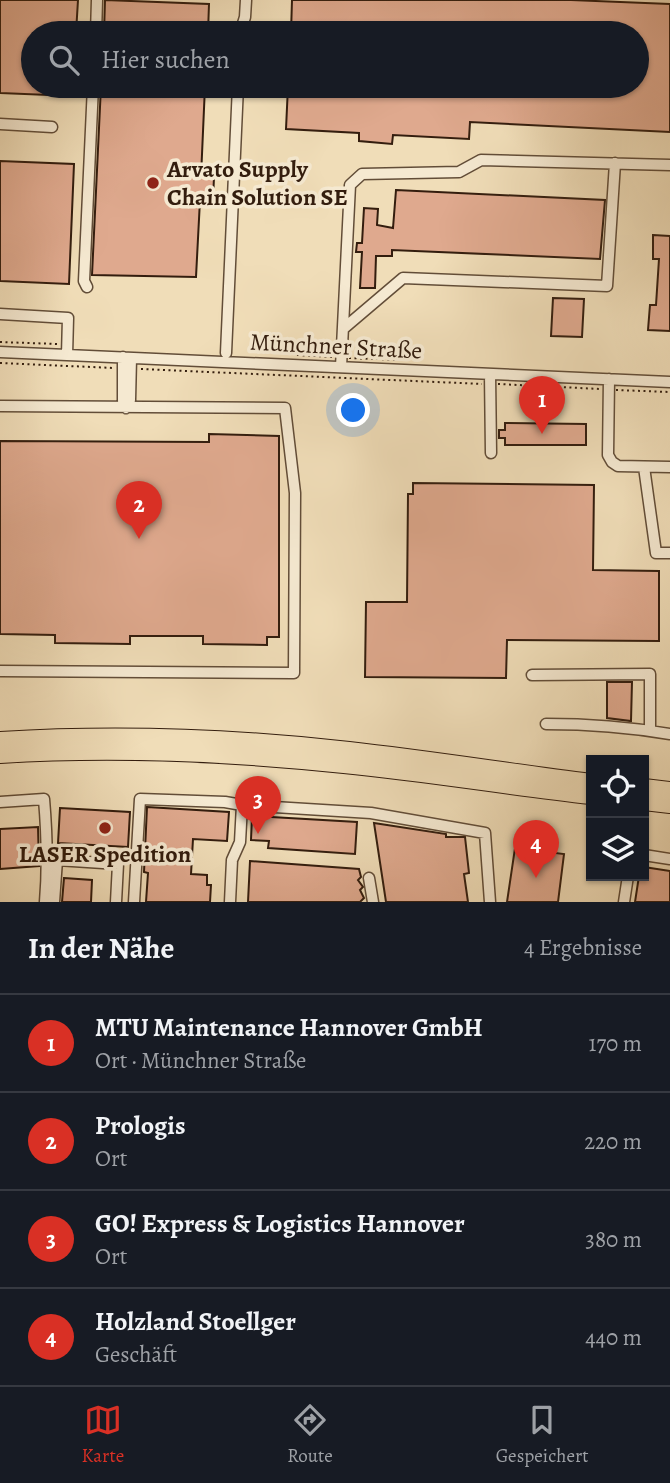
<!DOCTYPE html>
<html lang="de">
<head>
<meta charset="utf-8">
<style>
	:root { --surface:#171b24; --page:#242831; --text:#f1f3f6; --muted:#9ea1a6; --line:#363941; --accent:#d93025 }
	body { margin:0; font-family:Alegreya,serif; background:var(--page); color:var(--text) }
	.controls { position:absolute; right:21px; bottom:21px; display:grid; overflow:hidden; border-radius:0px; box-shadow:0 2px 5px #0004 }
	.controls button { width:63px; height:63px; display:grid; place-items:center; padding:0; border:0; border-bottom:2px solid var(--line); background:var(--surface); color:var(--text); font:35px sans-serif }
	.you { position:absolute; left:354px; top:411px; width:24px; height:24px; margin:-18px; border:5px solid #fff; border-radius:50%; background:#1a73e8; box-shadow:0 0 0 10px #1a73e833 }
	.badge { display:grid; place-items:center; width:46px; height:46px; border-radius:50%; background:var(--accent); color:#fff; font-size:23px; font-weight:700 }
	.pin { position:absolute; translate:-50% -58px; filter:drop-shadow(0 2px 4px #0008) }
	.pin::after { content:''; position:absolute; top:37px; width:24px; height:21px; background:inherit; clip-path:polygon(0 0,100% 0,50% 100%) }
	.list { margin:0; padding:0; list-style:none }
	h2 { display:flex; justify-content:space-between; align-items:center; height:91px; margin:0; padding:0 28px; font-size:30px }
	h2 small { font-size:23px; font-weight:400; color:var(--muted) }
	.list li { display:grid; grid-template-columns:46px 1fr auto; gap:21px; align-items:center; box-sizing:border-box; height:98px; padding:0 28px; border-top:2px solid var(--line) }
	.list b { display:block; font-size:26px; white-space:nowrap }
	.list p { margin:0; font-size:23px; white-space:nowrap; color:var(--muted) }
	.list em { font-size:23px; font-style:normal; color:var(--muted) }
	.icon { flex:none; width:38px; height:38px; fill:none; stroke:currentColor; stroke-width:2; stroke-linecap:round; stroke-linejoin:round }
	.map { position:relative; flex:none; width:670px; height:902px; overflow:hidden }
	.search { position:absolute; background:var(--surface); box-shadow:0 2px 5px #0004; left:21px; right:21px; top:21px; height:77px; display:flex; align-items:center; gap:18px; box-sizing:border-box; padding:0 24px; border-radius:38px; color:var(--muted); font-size:26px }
	.sheet { height:483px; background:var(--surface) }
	nav { display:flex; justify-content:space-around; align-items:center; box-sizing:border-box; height:98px; border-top:2px solid var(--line); background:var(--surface); font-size:19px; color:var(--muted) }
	nav a { display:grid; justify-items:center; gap:4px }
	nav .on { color:var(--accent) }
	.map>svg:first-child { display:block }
	.building { fill:#dfa98e; stroke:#331d0e; stroke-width:2 }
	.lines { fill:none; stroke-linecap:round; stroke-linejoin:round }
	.minor-casing { stroke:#624d38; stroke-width:13 }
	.highway-casing { stroke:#331d0e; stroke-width:18 }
	.path { stroke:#331d0e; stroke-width:2; stroke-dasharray:2 3.5; stroke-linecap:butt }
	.minor { stroke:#f5e9d1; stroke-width:10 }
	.highway { stroke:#f0ddb8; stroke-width:16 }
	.poi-dot { fill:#8f2418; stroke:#f5e9d1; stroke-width:2.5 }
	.labels { text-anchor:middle; stroke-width:7; stroke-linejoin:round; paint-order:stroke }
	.poi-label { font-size:24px; font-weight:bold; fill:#331d0e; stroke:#f5e9d1; text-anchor:start }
	.street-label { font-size:24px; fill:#331d0e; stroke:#f5e9d1 }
</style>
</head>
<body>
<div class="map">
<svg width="670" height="902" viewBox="0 0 670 902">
	<rect width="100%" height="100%" fill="#f0ddb8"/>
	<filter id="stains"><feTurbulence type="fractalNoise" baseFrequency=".00286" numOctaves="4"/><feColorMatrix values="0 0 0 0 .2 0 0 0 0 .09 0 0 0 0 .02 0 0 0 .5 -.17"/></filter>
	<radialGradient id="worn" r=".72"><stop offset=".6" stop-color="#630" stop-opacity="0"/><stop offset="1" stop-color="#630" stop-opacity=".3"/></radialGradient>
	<path class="building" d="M0 0H78L76 33H33V86H74L73 96 0 93Z
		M105 0 209 4 208 33H104Z
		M292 0H571L670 4V132L470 122 469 139 393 135 392 144 359 141V133L286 129 288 86H637V33H291Z
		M101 86H205L201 177H214L213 200H200L196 277 92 275Z
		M0 161 74 164 69 284 0 281Z
		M396 190 605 200 600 259 392 250V256H376L375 288H360L362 252H356L357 243H362L364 208 378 209 377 225 393 228Z
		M653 235 670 236V331L648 330 650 305H656L659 259H653Z
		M553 298 584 299 582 337 551 336Z
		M505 423 586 424V445H505V438H499V430H505Z
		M209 434 279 436V637H267V645L203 644V636H130V644L55 643V635L0 634V441L209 442Z
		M413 483 594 485 593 570 659 571V641L507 640 506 678 365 677 366 602H407L408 494H413Z
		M607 682H632L631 721 607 718Z
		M147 807 229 812 227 841 193 839 191 874 207 875V885H211L210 902H146L148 873 144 872Z
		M60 808 130 812 128 847 58 843Z
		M252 816 357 822 355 854 268 848 269 841 251 840Z
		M374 823 446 834V837H465L469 873 464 874 468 902H386Z
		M38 827 39 866 0 869V829Z
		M515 848 564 854 558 902H507Z
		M250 861 359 869 361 877 358 880 363 887 360 890 364 898 360 902H248Z
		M644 867 670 871V902H635L639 876H644Z
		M64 878 92 880 91 902H62Z"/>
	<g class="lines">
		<g class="minor-casing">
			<path id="minor" d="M96 33 97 0
				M240 33 245 17 246 0
				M0 124 52 127
				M87 287 84 281 93 86
				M0 314 68 318 67 355
				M343 329 403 278 607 286 615 163
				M0 352 670 382
				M226 353 238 86
				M123 357V400L126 408
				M341 367 350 185 362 174 459 172 481 160 670 165
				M490 374 491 453
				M609 379 608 455 612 462 618 466 670 467
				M0 406 285 408 295 493 294 673 0 671
				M126 408 130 400 131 358
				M644 467 656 553H670
				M532 675 650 674V730
				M546 724C589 724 628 727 670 734
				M0 802 44 799C47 834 48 867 45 902
				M644 855 670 859
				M369 878 373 902
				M54 902 57 860 118 864 116 902
				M134 902 140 799 225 802 242 805
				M230 902 232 860 240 842 242 805 371 813 485 833 490 902
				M624 902 628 876"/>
		</g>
		<g class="highway-casing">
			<path id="highway" d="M0 740C116 733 234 737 349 750 430 759 511 772 591 782
				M0 755C115 748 230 753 344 765 427 773 509 787 591 796
				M644 787 670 790
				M644 802 670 805"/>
		</g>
		<path class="path" d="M0 342 57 344
			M297 355 333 357
			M349 358 403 360
			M0 363 114 368
			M141 369 482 384
			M498 384 600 389
			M616 390 670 392"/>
		<use href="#minor" class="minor"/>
		<use href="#highway" class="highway"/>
	</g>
	<g class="poi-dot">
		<circle cx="153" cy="183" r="7"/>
		<circle cx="105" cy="828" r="7"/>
	</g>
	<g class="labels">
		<g class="poi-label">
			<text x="167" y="177">Arvato Supply<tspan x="167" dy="28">Chain Solution SE</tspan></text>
			<text x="105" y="862" text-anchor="middle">LASER Spedition</text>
		</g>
		<g class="street-label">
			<text transform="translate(336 346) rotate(3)" y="8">Münchner Straße</text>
		</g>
	</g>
	<rect width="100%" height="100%" filter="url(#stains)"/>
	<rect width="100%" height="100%" fill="url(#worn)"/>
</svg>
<div class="controls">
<button><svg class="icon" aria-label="locate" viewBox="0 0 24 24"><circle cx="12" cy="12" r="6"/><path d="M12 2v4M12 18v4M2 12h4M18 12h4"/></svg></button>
<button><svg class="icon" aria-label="layers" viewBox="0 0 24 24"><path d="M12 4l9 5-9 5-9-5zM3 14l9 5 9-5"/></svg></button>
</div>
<div class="you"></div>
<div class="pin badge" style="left:542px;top:434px">1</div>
<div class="pin badge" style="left:139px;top:539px">2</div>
<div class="pin badge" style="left:258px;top:834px">3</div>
<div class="pin badge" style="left:536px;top:878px">4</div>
<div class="search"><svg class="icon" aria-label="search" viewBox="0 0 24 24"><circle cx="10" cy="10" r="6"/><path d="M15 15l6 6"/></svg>Hier suchen</div>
</div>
<section class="sheet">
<h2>In der Nähe<small>4 Ergebnisse</small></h2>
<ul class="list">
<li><span class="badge">1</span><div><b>MTU Maintenance Hannover GmbH</b><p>Ort · Münchner Straße</p></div><em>170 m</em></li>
<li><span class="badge">2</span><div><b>Prologis</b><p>Ort</p></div><em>220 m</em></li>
<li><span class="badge">3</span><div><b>GO! Express &amp; Logistics Hannover</b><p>Ort</p></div><em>380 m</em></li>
<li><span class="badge">4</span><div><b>Holzland Stoellger</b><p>Geschäft</p></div><em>440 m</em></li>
</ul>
</section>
<nav>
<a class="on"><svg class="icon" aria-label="map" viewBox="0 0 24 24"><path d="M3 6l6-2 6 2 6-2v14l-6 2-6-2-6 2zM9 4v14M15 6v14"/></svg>Karte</a>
<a><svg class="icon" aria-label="directions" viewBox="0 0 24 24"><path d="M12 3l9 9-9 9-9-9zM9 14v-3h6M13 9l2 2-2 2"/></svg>Route</a>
<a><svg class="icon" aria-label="saved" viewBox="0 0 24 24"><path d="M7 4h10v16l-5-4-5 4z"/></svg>Gespeichert</a>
</nav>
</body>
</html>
